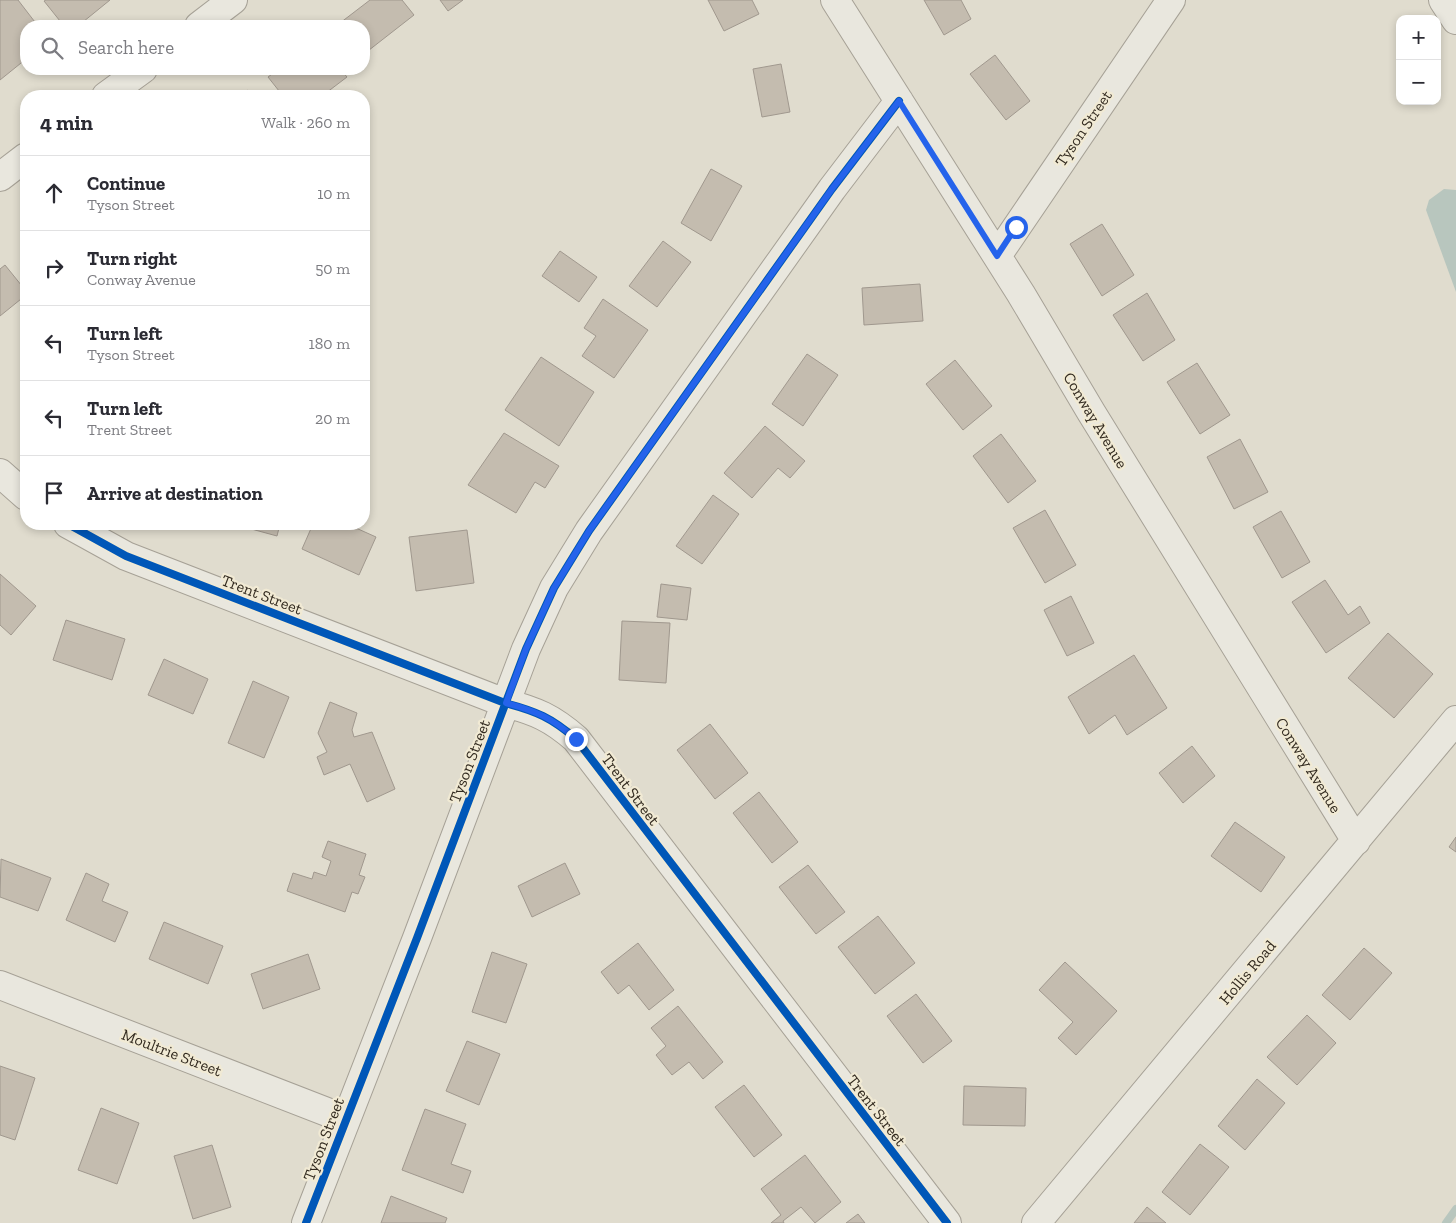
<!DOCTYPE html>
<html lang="en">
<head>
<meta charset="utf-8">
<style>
	:root { --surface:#fff; --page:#f7f7f7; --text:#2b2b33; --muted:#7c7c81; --line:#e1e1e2 }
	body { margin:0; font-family:"Zilla Slab",serif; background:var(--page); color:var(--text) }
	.controls { position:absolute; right:15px; top:15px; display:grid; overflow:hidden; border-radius:10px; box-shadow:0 2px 8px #0003 }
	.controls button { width:45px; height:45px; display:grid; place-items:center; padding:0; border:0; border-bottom:1px solid var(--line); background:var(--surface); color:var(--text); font:25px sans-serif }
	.stop { position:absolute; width:15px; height:15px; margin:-11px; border:4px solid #2563eb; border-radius:50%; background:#fff }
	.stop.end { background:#2563eb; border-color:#fff; box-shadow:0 1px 5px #0008 }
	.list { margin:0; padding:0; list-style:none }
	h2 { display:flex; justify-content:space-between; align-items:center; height:65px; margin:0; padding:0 20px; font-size:21px }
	h2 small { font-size:16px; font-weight:400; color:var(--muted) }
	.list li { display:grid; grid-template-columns:32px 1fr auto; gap:15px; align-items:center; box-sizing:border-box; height:75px; padding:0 20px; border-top:1px solid var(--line) }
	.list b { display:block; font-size:19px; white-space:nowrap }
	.list p { margin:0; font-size:16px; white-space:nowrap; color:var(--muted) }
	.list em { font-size:16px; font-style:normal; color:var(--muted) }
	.icon { flex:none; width:28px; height:28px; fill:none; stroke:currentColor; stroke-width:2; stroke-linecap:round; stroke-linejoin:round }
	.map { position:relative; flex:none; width:1456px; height:1223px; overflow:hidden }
	.search { position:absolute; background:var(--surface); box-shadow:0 2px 8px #0003; left:20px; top:20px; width:350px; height:55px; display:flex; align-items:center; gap:12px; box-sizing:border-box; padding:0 18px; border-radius:20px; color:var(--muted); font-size:19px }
	.panel { position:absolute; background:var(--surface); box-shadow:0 2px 8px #0003; left:20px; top:90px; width:350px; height:440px; border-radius:20px }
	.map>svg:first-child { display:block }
	.water { fill:#b8c6be }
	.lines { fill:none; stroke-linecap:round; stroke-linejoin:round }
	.stream { stroke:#b8c6be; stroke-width:8 }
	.building { fill:#c4bcaf; stroke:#a0988e }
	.street-casing { stroke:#a6a196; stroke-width:30 }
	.street { stroke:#e9e7de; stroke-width:28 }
	.cycleway-casing { stroke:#f1ead4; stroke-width:11 }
	.cycleway { stroke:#0057b8; stroke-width:8 }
	.route { stroke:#2563eb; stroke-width:6 }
	.labels { text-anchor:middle; stroke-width:4.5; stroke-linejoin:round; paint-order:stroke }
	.street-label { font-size:16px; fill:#332b20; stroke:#f1ead4 }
</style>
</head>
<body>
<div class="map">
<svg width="1456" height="1223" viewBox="0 0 1456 1223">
	<rect width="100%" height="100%" fill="#e0dcce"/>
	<path class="water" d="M1444 189 1456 190V292L1426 210 1429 200Z"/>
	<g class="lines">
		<path class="stream" d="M1446 1223 1456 1209"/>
	</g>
	<path class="building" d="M0 0H18L38 26H26V59L0 80Z
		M46 0H110L78 26H64L44 1Z
		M370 0H402L414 15 364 54V26H342L340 23Z
		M440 0H463L448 11Z
		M708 0H752L759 14 724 31Z
		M924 0H961L971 19 944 35Z
		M995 55 1030 101 1006 120 970 74Z
		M781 64 790 112 762 117 753 69Z
		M279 69H340L347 77 322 96H283L268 77Z
		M248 90 252 96H240Z
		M711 169 742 186 711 241 681 223Z
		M1102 224 1134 275 1102 296 1070 244Z
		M663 241 691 262 657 307 629 286Z
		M560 251 597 277 579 302 542 276Z
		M5 265 26 291V295L0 316V269Z
		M920 284 923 321 864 325 862 288Z
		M1147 293 1175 340 1143 361 1113 315Z
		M603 299 648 330 614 378 582 356 596 336 584 328Z
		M807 354 838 375 803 426 772 404Z
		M541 357 594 392 559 446 505 410Z
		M955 360 992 406 963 430 926 384Z
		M1197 363 1230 415 1200 434 1167 382Z
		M765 426 805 461 790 478 778 468 752 498 724 473Z
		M504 433 559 466 545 488 535 482 516 513 468 485Z
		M1001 434 1036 481 1008 503 973 456Z
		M1240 439 1268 492 1234 509 1207 457Z
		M713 495 739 514 702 564 676 546Z
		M1045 510 1076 565 1045 583 1013 528Z
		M1281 511 1310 562 1282 578 1253 527Z
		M233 524H280L277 536Z
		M313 524H347L376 537 359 575 302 549Z
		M467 530 474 583 416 591 409 537Z
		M0 574 36 606 11 635 0 625Z
		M1325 580 1348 615 1360 606 1370 623 1326 653 1292 602Z
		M661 584 691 588 687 620 657 617Z
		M1071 596 1094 643 1067 656 1044 610Z
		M66 620 125 639 112 680 53 660Z
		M622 621 670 623 666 683 619 680Z
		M1388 633 1433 674 1394 718 1348 678Z
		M1134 655 1167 708 1127 735 1115 715 1089 734 1068 697Z
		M164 659 208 679 193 714 148 695Z
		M253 681 289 697 264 758 228 743Z
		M330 702 357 713 352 730 354 737 372 732 395 789 367 802 350 764 324 775 317 757 327 752 318 733Z
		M710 724 748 773 715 799 677 750Z
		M1192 746 1215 776 1183 803 1159 773Z
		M759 792 798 842 772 863 733 813Z
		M1235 822 1285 857 1261 892 1211 856Z
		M1456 837V852L1449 847Z
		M328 841 366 854 359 875 365 877 358 894 352 892 345 912 287 891 293 873 312 879 314 872 326 876 331 861 322 857Z
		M1 859 51 878 38 911 0 897Z
		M565 863 580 894 532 917 518 886Z
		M808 865 845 912 816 934 779 887Z
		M86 873 109 884 102 901 128 912 115 942 66 920Z
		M878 916 915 963 875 994 838 947Z
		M164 922 223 946 208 984 149 959Z
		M638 943 674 990 649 1010 629 985 618 994 601 972Z
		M1364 948 1392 973 1350 1020 1322 995Z
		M492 952 527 964 506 1023 472 1012Z
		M308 954 320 989 263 1009 251 974Z
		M1065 962 1117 1011 1076 1055 1058 1038 1073 1022 1039 990Z
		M916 994 952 1041 923 1063 887 1016Z
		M678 1006 723 1062 703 1079 689 1062 672 1075 656 1055 666 1046 651 1028Z
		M1307 1015 1336 1043 1297 1085 1267 1057Z
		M467 1041 500 1054 479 1105 446 1091Z
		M0 1066 35 1078 15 1140 0 1135Z
		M1257 1079 1285 1103 1245 1150 1218 1126Z
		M744 1085 782 1135 754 1157 715 1107Z
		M964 1086 1026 1088 1025 1126 963 1125Z
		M101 1108 139 1123 117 1184 78 1170Z
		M425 1109 466 1124 451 1164 471 1171 463 1193 402 1170Z
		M1200 1144 1229 1167 1190 1215 1162 1192Z
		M212 1145 231 1207 193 1219 174 1156Z
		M805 1155 841 1202 815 1223 801 1207 783 1221 784 1223H771L781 1215 761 1189Z
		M391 1196 447 1218 445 1223H381Z
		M1147 1207 1166 1223H1134Z
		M858 1214 865 1223H846Z"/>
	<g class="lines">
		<g class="street-casing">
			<path id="street" d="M835 0 1021 294 1091 412 1356 841
				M1443 0 1456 20
				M199 26 233 0
				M106 96 143 69
				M0 177 26 157
				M997 256 1171 0
				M0 473 26 496
				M68 524 126 556 505 703C536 711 552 718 576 739L947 1223
				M0 985 345 1119
				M306 1223 417 938 526 649 554 588 589 531 832 189 899 101
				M1036 1223 1456 720"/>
		</g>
		<use href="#street" class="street"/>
		<g class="cycleway-casing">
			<path id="cycleway" d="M68 524 126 556 505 703C536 711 552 718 576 739L947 1223
				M306 1223 417 938 526 649 554 588 589 531 832 189 899 101"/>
		</g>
		<use href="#cycleway" class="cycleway"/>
	</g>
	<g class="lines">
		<path class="route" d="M576 739C552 718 536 711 506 703L526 649 554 588 589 531 832 189 899 101 997 256 1016 227"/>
	</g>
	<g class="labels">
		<g class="street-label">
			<text transform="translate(1083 128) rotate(-56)" y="6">Tyson Street</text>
			<text transform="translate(1096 420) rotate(59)" y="6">Conway Avenue</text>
			<text transform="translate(262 594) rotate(21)" y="6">Trent Street</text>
			<text transform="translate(469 761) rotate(-69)" y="6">Tyson Street</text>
			<text transform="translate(1309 765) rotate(58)" y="6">Conway Avenue</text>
			<text transform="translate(631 789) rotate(53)" y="6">Trent Street</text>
			<text transform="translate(1247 972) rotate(-50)" y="6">Hollis Road</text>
			<text transform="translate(172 1052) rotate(21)" y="6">Moultrie Street</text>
			<text transform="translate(877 1110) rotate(52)" y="6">Trent Street</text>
			<text transform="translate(323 1139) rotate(-69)" y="6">Tyson Street</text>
		</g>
	</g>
</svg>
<div class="controls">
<button>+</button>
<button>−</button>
</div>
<div class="stop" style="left:1016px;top:227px"></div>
<div class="stop end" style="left:576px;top:739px"></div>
<div class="search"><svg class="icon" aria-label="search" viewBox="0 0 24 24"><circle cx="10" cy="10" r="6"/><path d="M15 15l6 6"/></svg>Search here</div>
<section class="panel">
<h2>4 min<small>Walk · 260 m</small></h2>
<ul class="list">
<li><svg class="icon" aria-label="ahead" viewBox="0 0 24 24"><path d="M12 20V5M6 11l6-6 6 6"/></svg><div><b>Continue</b><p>Tyson Street</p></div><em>10 m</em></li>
<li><svg class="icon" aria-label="right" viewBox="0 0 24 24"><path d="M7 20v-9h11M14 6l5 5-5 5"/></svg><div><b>Turn right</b><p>Conway Avenue</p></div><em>50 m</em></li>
<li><svg class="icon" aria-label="left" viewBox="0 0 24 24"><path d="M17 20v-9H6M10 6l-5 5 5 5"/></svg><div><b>Turn left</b><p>Tyson Street</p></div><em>180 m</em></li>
<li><svg class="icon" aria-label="left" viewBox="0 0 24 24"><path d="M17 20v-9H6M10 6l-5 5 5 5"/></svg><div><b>Turn left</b><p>Trent Street</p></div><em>20 m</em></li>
<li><svg class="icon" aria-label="arrive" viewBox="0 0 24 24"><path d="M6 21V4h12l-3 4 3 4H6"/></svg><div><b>Arrive at destination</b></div></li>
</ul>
</section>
</div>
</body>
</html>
